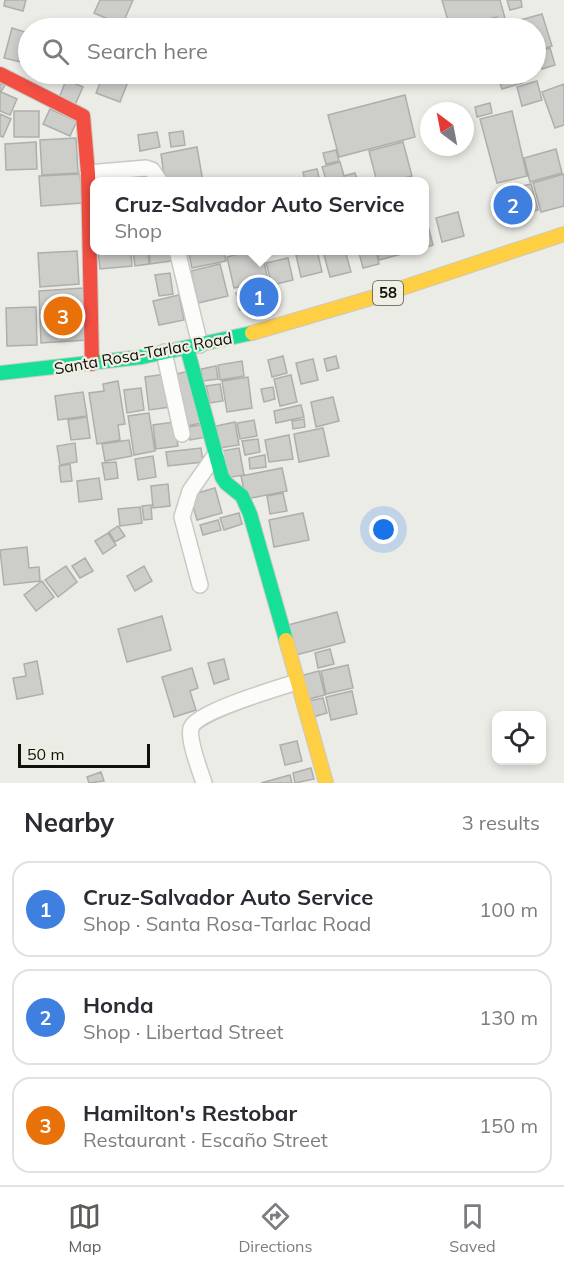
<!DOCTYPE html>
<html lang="en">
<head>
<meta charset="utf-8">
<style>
	:root { --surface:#fff; --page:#f7f7f7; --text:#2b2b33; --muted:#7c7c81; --line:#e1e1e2; --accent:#5d5d59 }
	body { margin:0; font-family:Mulish,sans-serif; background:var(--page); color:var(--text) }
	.controls { position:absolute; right:18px; bottom:18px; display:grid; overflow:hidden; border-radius:12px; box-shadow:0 3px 9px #0003 }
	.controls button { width:54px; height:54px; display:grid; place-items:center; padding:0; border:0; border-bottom:2px solid var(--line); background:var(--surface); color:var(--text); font:30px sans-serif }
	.compass { position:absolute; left:420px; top:102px; width:54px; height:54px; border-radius:50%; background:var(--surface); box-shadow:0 3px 9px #0003; rotate:328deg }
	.scale { position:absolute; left:18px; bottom:15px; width:132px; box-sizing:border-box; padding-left:6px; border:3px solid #10100c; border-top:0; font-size:16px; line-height:21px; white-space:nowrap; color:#10100c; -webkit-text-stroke:4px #efefe4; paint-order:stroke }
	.you { position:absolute; left:384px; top:530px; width:21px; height:21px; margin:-15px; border:4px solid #fff; border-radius:50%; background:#1a73e8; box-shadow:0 0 0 9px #1a73e833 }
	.badge { display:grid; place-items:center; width:39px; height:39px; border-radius:50%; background:var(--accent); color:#fff; font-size:20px; font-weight:700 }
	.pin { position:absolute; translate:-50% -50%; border:3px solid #fff; box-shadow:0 2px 6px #0006 }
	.popup { position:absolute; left:90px; top:177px; width:339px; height:78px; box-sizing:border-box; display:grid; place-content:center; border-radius:12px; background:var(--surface); filter:drop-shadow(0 2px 4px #0005); font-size:20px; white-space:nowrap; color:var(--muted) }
	.popup b { font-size:22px; color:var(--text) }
	.popup::after { content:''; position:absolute; left:50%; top:100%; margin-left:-12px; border:12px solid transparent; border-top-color:var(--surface) }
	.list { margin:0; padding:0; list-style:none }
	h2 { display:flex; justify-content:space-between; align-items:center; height:78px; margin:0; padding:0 24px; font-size:26px }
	h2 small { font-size:20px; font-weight:400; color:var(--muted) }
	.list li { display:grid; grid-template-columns:39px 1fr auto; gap:18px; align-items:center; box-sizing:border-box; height:96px; margin:0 12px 12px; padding:0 12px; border:2px solid var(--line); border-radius:18px }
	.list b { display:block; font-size:22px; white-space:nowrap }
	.list p { margin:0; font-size:20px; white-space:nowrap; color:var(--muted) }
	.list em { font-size:20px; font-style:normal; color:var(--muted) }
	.icon { flex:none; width:33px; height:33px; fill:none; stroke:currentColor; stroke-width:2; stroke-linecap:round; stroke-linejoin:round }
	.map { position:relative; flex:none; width:564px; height:783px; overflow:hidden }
	.search { position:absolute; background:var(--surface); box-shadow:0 3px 9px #0003; left:18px; right:18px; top:18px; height:66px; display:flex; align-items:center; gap:15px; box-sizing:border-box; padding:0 21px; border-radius:33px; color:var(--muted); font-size:22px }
	.sheet { height:402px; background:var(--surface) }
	nav { display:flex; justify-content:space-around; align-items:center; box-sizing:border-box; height:84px; border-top:2px solid var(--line); background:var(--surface); font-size:16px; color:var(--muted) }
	nav a { display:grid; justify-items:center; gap:3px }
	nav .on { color:var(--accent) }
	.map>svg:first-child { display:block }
	.building { fill:#cdcdc9; stroke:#aeaeaa; stroke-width:1.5 }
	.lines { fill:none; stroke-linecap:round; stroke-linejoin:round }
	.street-casing { stroke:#c9c9c5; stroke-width:18 }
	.fast-casing { stroke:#c9c9c5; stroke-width:16 }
	.slow-casing { stroke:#c9c9c5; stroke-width:16 }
	.jam-casing { stroke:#c9c9c5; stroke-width:16 }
	.street { stroke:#fcfcfb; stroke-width:15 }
	.fast { stroke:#16e098; stroke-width:14 }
	.slow { stroke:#ffcf43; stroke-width:14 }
	.jam { stroke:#f24e42; stroke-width:14 }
	.labels { text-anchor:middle; stroke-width:4.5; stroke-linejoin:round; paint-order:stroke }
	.shield { fill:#efefe4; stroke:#53534d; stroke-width:1.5 }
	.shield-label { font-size:15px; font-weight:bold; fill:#10100c }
	.street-label { font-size:16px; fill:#10100c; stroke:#efefe4 }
</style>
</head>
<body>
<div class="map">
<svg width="564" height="783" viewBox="0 0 564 783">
	<rect width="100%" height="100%" fill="#ecece7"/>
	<path class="building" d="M5 0H26L23 11 4 6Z
		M100 0H133L122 25 94 13Z
		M442 0H500L506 22 498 24 497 17 450 28Z
		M507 0H521L522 7 510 10Z
		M542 14 552 46 536 51V28H500L499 26Z
		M12 28 28 33V50L25 63 4 58Z
		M550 48 555 65 542 69 537 52Z
		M111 74H131L120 102 96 93 102 78 109 80Z
		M497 74H519L522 83 502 89Z
		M66 80 83 87 75 105 59 98Z
		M537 81 542 100 522 106 517 87Z
		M0 83 5 85 1 92 17 99 10 115 0 111Z
		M564 84V125L555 128 542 92Z
		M405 95 415 137 339 157 328 115Z
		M490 103 492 113 477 117 475 107Z
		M50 109 77 121 70 136 43 124Z
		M14 111H39V137H14Z
		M512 111 527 176 497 183 480 119Z
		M0 114 11 119 3 137 0 136Z
		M183 131 185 145 171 147 169 133Z
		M157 132 160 147 140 151 138 135Z
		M76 138 78 173 42 175 40 140Z
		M36 142 37 169 6 170 5 144Z
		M403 142 412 176 389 182H377L369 151Z
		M197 147 203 182H165L161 154Z
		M556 149 562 173 530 182 524 158Z
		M336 150 339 161 326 164 323 153Z
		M340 162 344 176 355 173 358 182H327L322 167Z
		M317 169 320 182H305L303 172Z
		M80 174 82 203 41 206 39 176Z
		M564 174V206L541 212 533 183Z
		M531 184 538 210 505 219 498 192Z
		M458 212 464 236 442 242 436 218Z
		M428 226 433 245 424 248V227Z
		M98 250H116L117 254 131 252 132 266 100 269Z
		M133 250H148L149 264 135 266Z
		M149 250H170L171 261 150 264Z
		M188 250H223L226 261 192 268Z
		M254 250H261L268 280 234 288 227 257Z
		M317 250 322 272 301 277 296 255Z
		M340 250H345L351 272 330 277 324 255Z
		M367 250H376L379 264 363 268 359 253Z
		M377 250H409V252L379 260Z
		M77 251 79 284 40 287 38 253Z
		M288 258 293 280 272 285 266 263Z
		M220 264 228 296 198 303 191 271Z
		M170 273 173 294 159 296 155 275Z
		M270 285 274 302 240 310 236 293Z
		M84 288 87 340 41 343 39 291Z
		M179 295 184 320 159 325 153 301Z
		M36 307 37 345 7 346 6 308Z
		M283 356 287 373 272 377 268 360Z
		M336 356 339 368 327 371 324 359Z
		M313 359 318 380 301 384 296 363Z
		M242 361 244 376 220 380 218 365Z
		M216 366 218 379 203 381 201 369Z
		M190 371 201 423 187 426 176 374Z
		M166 374 170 407 149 410 145 377Z
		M291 375 297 402 280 406 274 379Z
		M248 377 252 408 227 412 222 381Z
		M118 381 125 424 118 425 120 440 97 444 89 393 104 391 103 384Z
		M220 384 223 401 210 403 206 386Z
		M273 387 275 399 264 402 261 389Z
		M141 388 144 410 127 413 124 390Z
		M83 392 87 416 58 420 55 396Z
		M333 397 339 421 316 427 311 402Z
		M301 405 304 417 276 423 274 411Z
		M149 413 155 451 134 455 128 416Z
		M87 417 90 438 71 440 68 420Z
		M304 419 305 427 293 429 292 421Z
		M254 420 257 436 240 439 237 423Z
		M174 422 178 446 156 449 153 425Z
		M235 422 239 445 220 448 216 426Z
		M205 424 207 437 190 440 188 427Z
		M323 428 329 456 299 462 294 434Z
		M289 435 293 459 269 462 265 440Z
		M258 439 260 452 245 455 242 441Z
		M129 440 132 456 105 461 102 444Z
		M75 443 77 462 60 465 57 446Z
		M201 448 203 462 168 466 166 452Z
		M239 448 244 475 226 478 221 451Z
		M265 455 266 467 250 469 249 458Z
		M153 456 156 477 138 480 135 459Z
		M116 462 118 478 105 480 102 463Z
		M70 464 72 481 61 482 59 466Z
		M282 468 287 491 246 499 241 476Z
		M99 478 102 499 79 502 77 481Z
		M168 484 170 506 153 508 151 486Z
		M215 488 222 513 197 520 190 495Z
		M283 493 287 511 270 514 267 496Z
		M151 505 152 519 144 520 142 506Z
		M140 507 142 523 120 526 118 509Z
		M239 513 242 524 224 530 220 518Z
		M303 513 309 540 274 547 269 520Z
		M218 520 221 530 203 535 200 525Z
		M118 526 125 536 115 542 109 532Z
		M108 533 116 545 103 554 95 541Z
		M27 547 29 568 39 567 40 581 4 585 0 550Z
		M85 558 93 571 80 578 72 566Z
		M66 566 77 582 58 597 45 580Z
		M144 566 152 581 135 591 127 576Z
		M42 581 54 597 36 611 24 595Z
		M337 612 345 642 296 655 288 625Z
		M162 616 171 650 127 662 118 629Z
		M330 649 334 664 318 668 315 653Z
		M224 659 229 679 214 684 208 663Z
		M37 661 43 694 17 699 13 678 26 676 24 664Z
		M348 665 353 688 326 694 321 671Z
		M192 668 198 688 190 691 196 710 174 717 162 677Z
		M319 671 325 695 305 700 300 676Z
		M352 691 357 714 331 720 326 697Z
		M323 698 327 713 313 717 309 701Z
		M297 741 302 761 285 765 280 745Z
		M311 768 314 779 295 783 293 773Z
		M101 772 104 781 89 783 87 777Z
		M290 775 292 783H261Z"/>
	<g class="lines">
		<g class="street-casing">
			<path id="street" d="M88 173 146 168 152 170 160 182
				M177 250 200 345
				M164 352 182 434
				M200 585 182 517 190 491 216 454
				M204 783C200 770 188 741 191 728 196 712 278 688 297 682"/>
		</g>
		<g class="fast-casing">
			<path id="fast" d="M187 348 222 477 226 483 242 496 250 514 286 640
				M0 373 142 357 252 333"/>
		</g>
		<g class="slow-casing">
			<path id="slow" d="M252 333 378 296 564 234
				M286 640 326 783"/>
		</g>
		<g class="jam-casing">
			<path id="jam" d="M0 74 83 116 88 173 92 364"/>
		</g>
		<use href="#street" class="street"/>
		<use href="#fast" class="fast"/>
		<use href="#slow" class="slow"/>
		<use href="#jam" class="jam"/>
	</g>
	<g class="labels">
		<rect class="shield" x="373" y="281" width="30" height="24" rx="4.5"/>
		<g class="shield-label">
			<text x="388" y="298">58</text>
		</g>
		<g class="street-label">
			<text transform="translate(143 353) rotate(-10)" y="6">Santa Rosa-Tarlac Road</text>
		</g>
	</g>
</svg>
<div class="controls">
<button><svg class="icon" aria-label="locate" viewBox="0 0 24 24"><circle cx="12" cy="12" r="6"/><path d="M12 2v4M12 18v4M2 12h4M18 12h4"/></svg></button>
</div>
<svg class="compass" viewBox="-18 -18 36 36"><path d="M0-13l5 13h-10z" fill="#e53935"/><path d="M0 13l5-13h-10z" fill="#7c7c81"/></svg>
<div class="scale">50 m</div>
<div class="you"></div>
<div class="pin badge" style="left:259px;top:297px;background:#3f7fe0">1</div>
<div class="popup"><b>Cruz-Salvador Auto Service</b>Shop</div>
<div class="pin badge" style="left:513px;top:205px;background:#3f7fe0">2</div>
<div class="pin badge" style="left:63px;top:316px;background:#e8710a">3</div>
<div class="search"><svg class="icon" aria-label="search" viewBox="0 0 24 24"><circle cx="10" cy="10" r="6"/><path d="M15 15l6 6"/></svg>Search here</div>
</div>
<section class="sheet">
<h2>Nearby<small>3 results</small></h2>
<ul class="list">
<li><span class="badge" style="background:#3f7fe0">1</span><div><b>Cruz-Salvador Auto Service</b><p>Shop · Santa Rosa-Tarlac Road</p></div><em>100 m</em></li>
<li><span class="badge" style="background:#3f7fe0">2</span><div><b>Honda</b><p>Shop · Libertad Street</p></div><em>130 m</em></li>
<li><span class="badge" style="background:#e8710a">3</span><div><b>Hamilton's Restobar</b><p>Restaurant · Escaño Street</p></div><em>150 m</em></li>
</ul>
</section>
<nav>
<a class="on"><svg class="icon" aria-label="map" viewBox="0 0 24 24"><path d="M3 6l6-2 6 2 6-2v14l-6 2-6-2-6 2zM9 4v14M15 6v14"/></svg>Map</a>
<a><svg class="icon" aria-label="directions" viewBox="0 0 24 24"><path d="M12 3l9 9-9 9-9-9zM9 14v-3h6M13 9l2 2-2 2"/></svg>Directions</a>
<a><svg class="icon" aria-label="saved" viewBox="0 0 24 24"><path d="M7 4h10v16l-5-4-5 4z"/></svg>Saved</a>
</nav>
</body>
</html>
